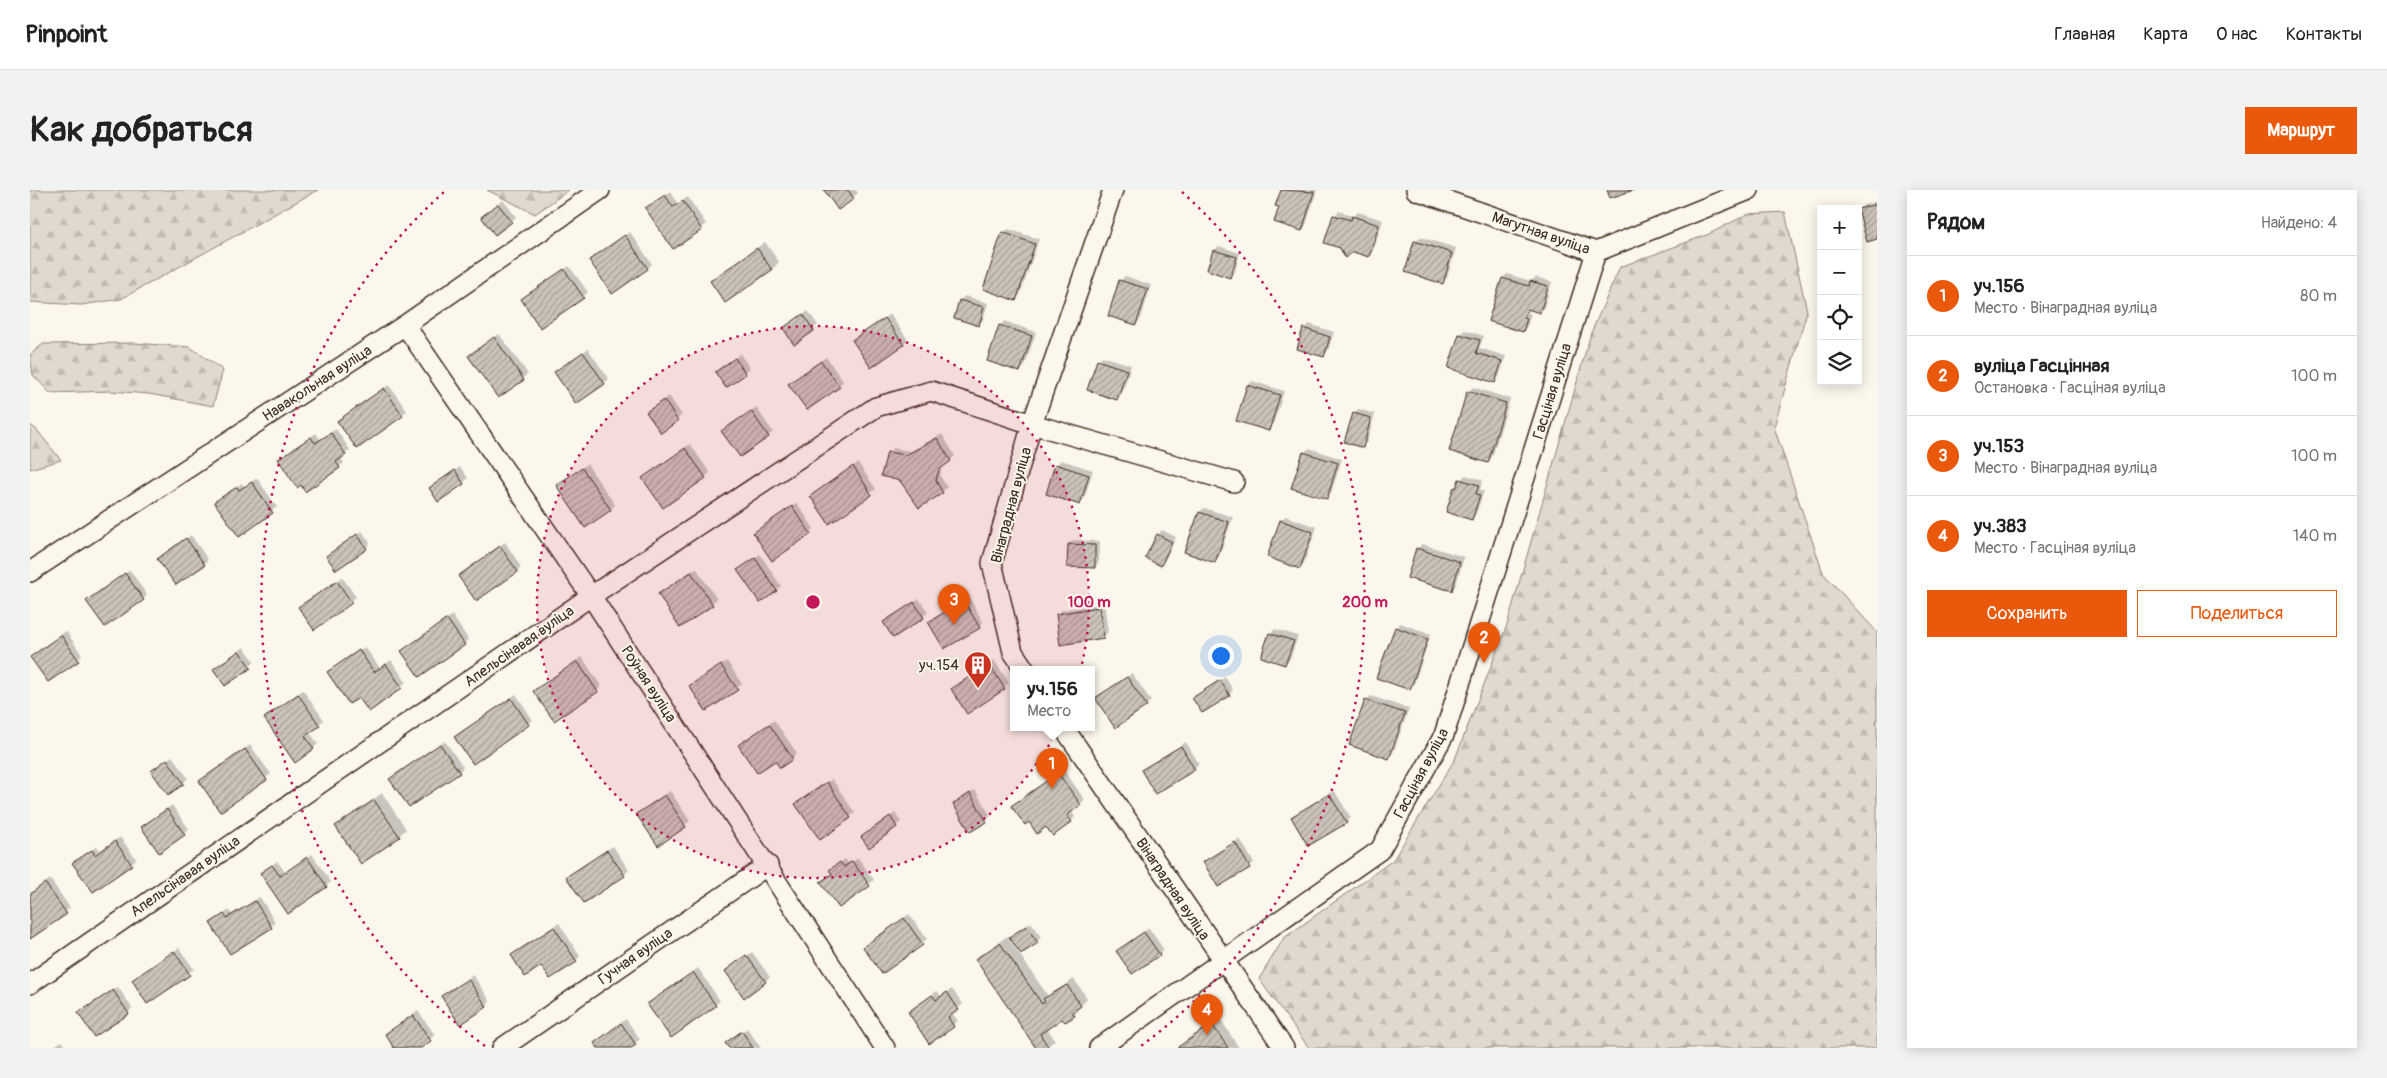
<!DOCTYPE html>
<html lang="ru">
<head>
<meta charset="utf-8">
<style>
	:root { --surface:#fff; --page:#f2f2f2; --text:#222; --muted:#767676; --line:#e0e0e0; --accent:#ea580c }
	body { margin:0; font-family:Pangolin,sans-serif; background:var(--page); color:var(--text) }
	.controls { position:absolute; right:15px; top:15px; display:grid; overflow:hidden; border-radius:0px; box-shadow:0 2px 12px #0003 }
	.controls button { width:45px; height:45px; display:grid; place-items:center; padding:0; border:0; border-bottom:1px solid var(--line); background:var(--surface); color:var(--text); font:25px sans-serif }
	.you { position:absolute; left:1190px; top:465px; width:18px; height:18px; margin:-12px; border:4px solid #fff; border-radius:50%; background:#1a73e8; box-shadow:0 0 0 8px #1a73e833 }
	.badge { display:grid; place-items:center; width:32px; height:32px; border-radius:50%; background:var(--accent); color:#fff; font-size:16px; font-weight:700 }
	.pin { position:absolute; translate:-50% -41px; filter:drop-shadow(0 1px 2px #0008) }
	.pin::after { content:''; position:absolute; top:26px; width:18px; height:15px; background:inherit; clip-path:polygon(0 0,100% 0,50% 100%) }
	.popup { position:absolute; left:980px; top:476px; width:85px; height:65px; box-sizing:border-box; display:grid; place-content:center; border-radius:0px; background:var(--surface); filter:drop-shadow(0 1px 4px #0005); font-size:16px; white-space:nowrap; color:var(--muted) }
	.popup b { font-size:19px; color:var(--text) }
	.popup::after { content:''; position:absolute; left:50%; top:100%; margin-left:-10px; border:10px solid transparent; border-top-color:var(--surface) }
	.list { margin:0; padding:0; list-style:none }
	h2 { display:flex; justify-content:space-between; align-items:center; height:65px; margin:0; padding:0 20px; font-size:21px }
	h2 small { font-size:16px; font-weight:400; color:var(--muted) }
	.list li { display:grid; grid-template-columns:32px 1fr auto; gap:15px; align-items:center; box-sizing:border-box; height:80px; padding:0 20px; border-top:1px solid var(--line) }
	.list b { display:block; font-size:19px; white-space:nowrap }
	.list p { margin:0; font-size:16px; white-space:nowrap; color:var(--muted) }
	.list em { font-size:16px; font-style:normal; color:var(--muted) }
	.actions { display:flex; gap:10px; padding:15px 20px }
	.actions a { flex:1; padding:11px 0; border:1px solid var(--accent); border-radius:0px; text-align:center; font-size:18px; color:var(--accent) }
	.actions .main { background:var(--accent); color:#fff }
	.icon { flex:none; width:28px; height:28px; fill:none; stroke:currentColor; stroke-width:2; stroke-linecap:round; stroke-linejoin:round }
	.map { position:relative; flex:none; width:1847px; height:858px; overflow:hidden; border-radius:0px }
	header { display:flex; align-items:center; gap:30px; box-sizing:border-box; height:70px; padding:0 25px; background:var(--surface); border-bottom:1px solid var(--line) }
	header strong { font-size:24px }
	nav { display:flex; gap:28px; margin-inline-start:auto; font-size:18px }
	.intro { display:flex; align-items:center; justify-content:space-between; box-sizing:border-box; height:120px; padding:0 30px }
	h1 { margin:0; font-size:35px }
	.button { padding:12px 22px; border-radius:0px; background:var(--accent); color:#fff; font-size:18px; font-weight:700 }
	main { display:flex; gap:30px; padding:0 30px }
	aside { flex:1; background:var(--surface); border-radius:0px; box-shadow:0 2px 12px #0003 }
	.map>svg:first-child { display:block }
	.forest { fill:url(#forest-firs); stroke:#8d8276 }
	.shadow { fill:#0003 }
	.building { fill:url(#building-hatch); stroke:#3b2a1e }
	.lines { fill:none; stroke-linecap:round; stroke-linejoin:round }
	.minor-casing { stroke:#3b2a1e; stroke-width:22 }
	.minor { stroke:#fbf7ec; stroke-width:19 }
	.ring { fill:none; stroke:#c2185b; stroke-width:2.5; stroke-dasharray:2.5 5 }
	.labels { text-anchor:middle; stroke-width:4; stroke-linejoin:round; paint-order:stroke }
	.street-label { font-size:15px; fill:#3b2a1e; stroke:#fbf7ec }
	.poi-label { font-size:15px; fill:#3b2a1e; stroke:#fbf7ec; text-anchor:end }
	.centre { fill:#c2185b; stroke:#fbf7ec; stroke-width:2.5 }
	.ring-label { font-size:15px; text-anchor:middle; font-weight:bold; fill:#c2185b; stroke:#fbf7ec; stroke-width:4; stroke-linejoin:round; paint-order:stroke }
</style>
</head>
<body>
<header>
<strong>Pinpoint</strong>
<nav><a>Главная</a><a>Карта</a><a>О нас</a><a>Контакты</a></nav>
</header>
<div class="intro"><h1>Как добраться</h1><a class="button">Маршрут</a></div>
<main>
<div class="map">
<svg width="1847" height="858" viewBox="0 0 1847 858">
	<defs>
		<pattern id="forest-firs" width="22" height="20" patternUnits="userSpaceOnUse" patternTransform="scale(1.25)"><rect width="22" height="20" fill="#dfd9ce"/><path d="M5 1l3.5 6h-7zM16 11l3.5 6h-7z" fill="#c0bab0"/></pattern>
		<pattern id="building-hatch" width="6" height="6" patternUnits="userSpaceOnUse" patternTransform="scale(1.25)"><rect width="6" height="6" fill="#ccc4b9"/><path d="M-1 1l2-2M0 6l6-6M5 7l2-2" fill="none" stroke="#a79f96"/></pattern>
	</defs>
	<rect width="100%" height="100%" fill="#fbf7ec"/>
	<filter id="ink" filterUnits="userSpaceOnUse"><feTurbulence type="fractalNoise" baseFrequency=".02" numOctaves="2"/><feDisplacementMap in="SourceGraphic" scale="10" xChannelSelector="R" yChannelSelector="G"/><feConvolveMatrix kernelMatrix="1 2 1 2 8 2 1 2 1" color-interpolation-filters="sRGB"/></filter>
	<g filter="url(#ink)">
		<path class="forest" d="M0 0H288L91 109 51 115 0 112Z
			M457 0H539L505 24Z
			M1755 22 1777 121 1744 237 1793 383 1847 442V858H1279L1229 789 1254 748 1363 670 1425 569 1477 435 1561 143 1590 77 1679 44 1718 24Z
			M103 153 160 157 193 180 183 216 119 204 80 201 20 203 3 185 0 165 13 154Z
			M0 235 6 239 31 270 0 279Z"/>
		<path class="shadow" d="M795 0H826L828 3 808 19Z
			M1252 0H1287L1276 35 1272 40 1247 16Z
			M640 1 648 14 658 7 676 34 643 58 616 19Z
			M473 10 486 27 481 31 458 22Z
			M1847 11V47L1829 20 1834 15Z
			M1309 21 1324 26 1328 22 1353 30 1343 61 1339 66 1304 26Z
			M978 39 1009 49 990 105 986 109 973 43Z
			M600 42 622 74 618 78 560 70Z
			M1390 47 1426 58 1417 88 1412 92 1385 52Z
			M735 52 749 72 742 80 681 91Z
			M1189 56 1210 63 1205 82 1200 86 1184 61Z
			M539 76 558 102 553 107 492 109Z
			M1477 84 1501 91 1506 87 1522 92 1514 117 1510 121 1499 118 1498 123 1501 124 1497 136 1493 141 1473 88Z
			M1095 86 1121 95 1111 129 1106 133 1090 91Z
			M935 106 958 113 953 130 948 134 930 110Z
			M778 121 788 135 764 153 754 139Z
			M860 124 878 150 873 154 823 151Z
			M974 131 1006 142 995 176 990 181 970 136Z
			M1279 134 1304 142 1298 161 1294 166 1274 139Z
			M1435 140 1454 146 1449 158 1476 166 1469 187 1465 192 1430 144Z
			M469 144 498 184 468 207 444 162Z
			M558 159 579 189 574 193 530 178Z
			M710 164 720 178 696 196 687 182Z
			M1072 166 1101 175 1092 204 1087 208 1068 171Z
			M796 167 813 191 809 196 765 190Z
			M1222 191 1254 201 1243 235 1239 240 1218 196Z
			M359 195 377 221 327 257 313 227Z
			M1443 197 1480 209 1462 267 1457 272 1438 202Z
			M639 206 652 225 631 242 618 222Z
			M726 217 743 242 738 246 693 241Z
			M1328 219 1345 224 1337 252 1332 256 1324 224Z
			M306 239 320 260 311 268 314 273 309 277 250 269 286 243 290 249Z
			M912 244 925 266 913 276 910 286 917 297 912 302 859 262 863 258 881 261Z
			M660 254 680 283 675 287 614 288Z
			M1279 258 1312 269 1301 303 1296 308 1274 263Z
			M1031 270 1063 280 1054 309 1050 313 1026 275Z
			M828 273 846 299 800 332 781 306Z
			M557 274 585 315 580 320 528 296Z
			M430 277 438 288 433 293 400 298Z
			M1435 285 1453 290 1450 299 1454 301 1446 324 1442 329 1425 298Z
			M227 288 247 317 209 345 190 308 212 293 214 297Z
			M767 313 784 339 780 343H724Z
			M1174 318 1203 327 1189 367 1184 371 1156 361 1170 322Z
			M1255 326 1287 337 1274 373 1270 377 1251 331Z
			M1132 340 1146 347 1135 370 1130 374 1128 345Z
			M332 341 340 353 336 358 298 366Z
			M161 345 178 370 174 374 129 369Z
			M1043 350 1070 351 1069 372 1064 377 1039 355Z
			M475 352 491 377 487 381 429 386Z
			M1392 354 1434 367 1426 395 1421 400 1387 359Z
			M730 364 751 396 746 400 709 380Z
			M666 378 687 409 651 436 629 404Z
			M100 380 117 405 113 409 58 411Z
			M312 387 326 407 284 438 275 413Z
			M939 407 953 432 949 437 900 432Z
			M889 409 898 422 893 427 855 432Z
			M1074 413 1078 442 1073 447 1027 424 1032 420Z
			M422 425 438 449 434 454 373 461Z
			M1370 433 1401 444 1384 494 1379 499 1366 438Z
			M1245 439 1268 446 1260 469 1255 474 1233 466 1241 443Z
			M36 441 52 465 48 470 2 467Z
			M214 457 225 472 195 494 189 475Z
			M335 457 350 478 361 470 376 492 339 520 330 506 302 481Z
			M552 467 571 496 567 501H505Z
			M964 470 979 493 937 522 922 499Z
			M697 471 712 494 676 519 661 496Z
			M1102 483 1121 511 1116 515 1067 508Z
			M1195 487 1203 500 1199 505 1163 508Z
			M273 500 294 530 279 541 288 554 283 558 240 524Z
			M486 504 503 530 443 572 425 547Z
			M1341 506 1379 519 1363 563 1358 568 1321 554 1337 510Z
			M744 530 767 563 762 568 746 569 710 555Z
			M415 551 433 577 429 582 366 584Z
			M1156 552 1169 574 1164 579 1112 580Z
			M220 555 241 584 191 621 175 587Z
			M142 566 158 588 153 593 122 581Z
			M1033 579 1055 610 1041 620 1045 627 1041 631 1017 636 983 616Z
			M802 589 825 623 790 648 772 610Z
			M945 600 961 626 941 641 924 614Z
			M1304 600 1321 628 1316 632 1263 627Z
			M640 601 660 631 628 654 612 620Z
			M352 603 376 639 369 646 307 637Z
			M142 615 159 639 129 662 112 637Z
			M865 623 871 632 839 656 837 643Z
			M90 647 106 669 101 674 49 669 67 656 70 661Z
			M1210 649 1224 673 1188 696 1174 672Z
			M583 656 599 680 594 685 542 683Z
			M282 664 301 692 296 696 232 683 247 671 255 682Z
			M828 668 844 690 809 716 792 692 803 683 805 676 815 669 819 674Z
			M20 689 40 718 0 748V704Z
			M230 707 245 732 241 737 182 733 199 720 202 724Z
			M879 724 897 749 852 782 835 757Z
			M1001 732 1011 747 1007 752 986 743Z
			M529 733 550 766 546 771 482 766Z
			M1119 738 1134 760 1129 764 1088 761Z
			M977 746 1018 806 1044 789 1057 808 1044 825 1035 831 1033 827 1017 838 1025 850 1016 858H1008L947 769Z
			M149 758 164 779 118 812 103 790Z
			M722 762 740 787 735 791 696 781Z
			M668 778 690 811 642 846 624 810Z
			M443 785 460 811 456 816 413 806Z
			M88 797 102 818 98 823 54 819Z
			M922 799 933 814 922 823 928 831 900 852 879 822 907 801 911 806Z
			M388 821 405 845 388 858H366L356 844Z
			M1190 828 1209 858H1150L1156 850Z
			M596 829 610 849 599 858H569L565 853Z
			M717 838 731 858H701L697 853Z
			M32 851 36 858H21Z"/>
		<path class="building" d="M794 0H818L824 9 808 20Z
			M1251 0 1284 2 1272 41 1244 32 1249 17 1245 16Z
			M1577 0H1604L1580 8Z
			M635 5 643 17 653 11 672 40 643 59 615 18Z
			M468 14 482 32 465 45 451 27Z
			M1847 14V49L1837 52 1828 19Z
			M1303 25 1321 30 1322 26 1349 35 1339 67 1323 62 1315 68 1310 58 1294 53Z
			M972 42 1005 54 986 111 953 99Z
			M595 45 618 79 582 104 559 70Z
			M1384 51 1422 63 1413 94 1375 82Z
			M727 58 742 80 695 113 680 91Z
			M1183 60 1207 67 1200 88 1177 80Z
			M534 79 554 108 510 138 491 109Z
			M1472 88 1499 96 1500 91 1518 96 1510 123 1497 119 1494 128 1497 129 1493 142 1458 131Z
			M1089 90 1118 99 1106 135 1078 126Z
			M929 110 954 117 949 136 924 128Z
			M773 124 784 141 764 155 753 138Z
			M855 128 874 155 841 178 822 150Z
			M969 135 1002 146 990 182 957 171Z
			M1273 138 1300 147 1294 167 1267 159Z
			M1429 144 1450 150 1446 163 1472 171 1465 193 1418 178Z
			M464 147 494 190 468 208 438 166Z
			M553 162 575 194 546 214 524 182Z
			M705 168 716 184 696 198 685 182Z
			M1067 170 1097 180 1087 210 1057 200Z
			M791 171 810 197 777 220 758 194Z
			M1217 195 1250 205 1239 241 1206 231Z
			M354 198 373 226 327 259 307 231Z
			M1437 201 1476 213 1458 273 1419 261Z
			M634 210 648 231 631 243 616 222Z
			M721 221 739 247 710 267 691 241Z
			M1323 223 1341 228 1333 258 1314 252Z
			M301 243 316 265 306 272 310 278 275 302 271 295 267 298 248 269 281 247 285 253Z
			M907 248 921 271 909 280 906 291 913 303 889 318 870 291 851 286 857 262 876 265Z
			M655 258 676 288 633 318 612 288Z
			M1273 262 1308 273 1297 309 1261 298Z
			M1025 274 1059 285 1050 315 1016 304Z
			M823 276 842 305 799 334 780 306Z
			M552 278 581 320 555 338 526 295Z
			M425 280 434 294 408 312 399 298Z
			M1429 289 1449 295 1446 304 1450 305 1442 330 1416 322 1424 297 1426 298Z
			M222 292 243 323 209 347 184 312 207 297 209 300Z
			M762 316 781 344 742 371 723 343Z
			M1169 322 1199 332 1185 373 1154 362Z
			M1250 330 1283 342 1270 379 1237 367Z
			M327 344 337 359 306 380 296 366Z
			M1127 344 1142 352 1131 376 1115 368Z
			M156 348 175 375 146 395 127 369Z
			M1038 354 1065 355V378L1037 377Z
			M470 356 488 382 446 411 428 386Z
			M1386 358 1430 372 1422 401 1377 388Z
			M725 368 747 401 730 413 707 380Z
			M661 382 683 415 650 438 628 404Z
			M95 383 114 410 75 437 56 411Z
			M307 391 322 413 284 440 268 417Z
			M934 411 950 438 914 459 898 432Z
			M884 412 894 428 863 448 853 432Z
			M1069 417 1074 448 1030 455 1026 424Z
			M417 429 435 455 389 487 371 461Z
			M1365 437 1398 449 1380 500 1346 488Z
			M1239 443 1264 451 1255 475 1231 467Z
			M31 445 49 471 18 492 0 467Z
			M329 460 344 482 356 474 372 498 339 522 329 508 319 514 297 482Z
			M209 461 221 478 195 496 183 479Z
			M547 471 568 502 524 531 503 501Z
			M959 474 975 499 937 524 921 499Z
			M691 475 708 500 676 521 659 496Z
			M1097 487 1117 516 1085 538 1065 508Z
			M1190 490 1200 506 1172 523 1162 508Z
			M268 504 290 536 275 546 284 559 265 573 234 528Z
			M481 508 499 535 443 574 424 547Z
			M1335 510 1375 523 1359 569 1319 555Z
			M739 534 763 569 750 578 745 571 727 583 708 555Z
			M410 554 430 583 379 617 359 589Z
			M1151 556 1165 580 1125 604 1111 580Z
			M215 559 237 590 190 622 169 591Z
			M137 569 154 594 138 605 121 581Z
			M1028 583 1051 615 1037 625 1042 632 1023 646 1016 637 1007 644 999 632 995 635 981 616Z
			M797 592 821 628 790 650 765 614Z
			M940 603 957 632 940 642 923 614Z
			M1299 604 1317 633 1278 656 1261 627Z
			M635 605 656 637 628 656 606 624Z
			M344 610 370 647 331 674 305 636Z
			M137 619 155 645 129 663 111 637Z
			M860 626 867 637 839 658 831 647Z
			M85 651 102 675 63 702 42 673 62 660 65 665Z
			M1205 652 1220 678 1188 697 1173 672Z
			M577 660 595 686 554 713 536 687Z
			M277 667 297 697 258 724 230 683 242 675 250 686Z
			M822 671 840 696 809 718 790 692 802 684 799 680 810 672 814 677Z
			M15 693 37 724 0 749V704Z
			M225 711 242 738 200 764 180 733 194 724 197 728Z
			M874 728 893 755 852 784 833 757Z
			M996 736 1008 753 991 764 979 747Z
			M524 737 547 772 520 789 511 776 495 787 481 765Z
			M1114 742 1130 765 1102 784 1086 761Z
			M970 753 1012 814 1015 812 1013 809 1037 795 1051 816 1042 822 1045 826 1042 828 1035 832 1032 829 1010 844 1019 858H1006L945 769Z
			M144 761 160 785 117 814 102 790Z
			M716 765 736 792 714 808 695 781Z
			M663 782 686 816 641 848 617 814Z
			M438 789 457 817 430 835 411 806Z
			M83 800 99 824 64 847 48 823Z
			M917 802 929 820 918 827 924 837 899 854 878 822 902 805 906 810Z
			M383 825 401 851 391 858H364L355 844Z
			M591 833 606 855 601 858H568L564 853Z
			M1182 834 1198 858H1148V857Z
			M712 841 723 858H699L695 853Z"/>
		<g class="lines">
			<g class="minor-casing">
				<path id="minor" d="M1386 0 1566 62 1719 0
					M375 135 561 406 855 858
					M0 382 375 135 570 0
					M995 480 983 462 962 373 1002 234 1083 0
					M1034 538 1254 858
					M0 794 561 406 846 217 901 201 1002 234 1204 292
					M472 858 738 675
					M1069 858 1350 660 1414 545 1566 62"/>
			</g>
			<use href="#minor" class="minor"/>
		</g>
	</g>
	<circle cx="783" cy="412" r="276" fill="#c2185b" fill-opacity=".12"/>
	<g class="ring">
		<circle cx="783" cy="412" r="276"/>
		<path d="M455 856A552 552 0 0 1 414 2M1152 2A552 552 0 0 1 1111 856"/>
	</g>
	<defs>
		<g id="building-pin" transform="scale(1.4375)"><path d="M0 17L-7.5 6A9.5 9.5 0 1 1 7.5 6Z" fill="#c8321e" stroke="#fbf7ec"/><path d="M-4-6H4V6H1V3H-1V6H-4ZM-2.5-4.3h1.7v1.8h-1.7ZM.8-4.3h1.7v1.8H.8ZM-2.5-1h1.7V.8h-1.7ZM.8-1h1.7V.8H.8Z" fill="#fff"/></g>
	</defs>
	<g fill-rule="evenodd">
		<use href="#building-pin" x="948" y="475"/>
	</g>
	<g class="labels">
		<g class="street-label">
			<text transform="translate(1511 43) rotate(19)" y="5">Магутная вуліца</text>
			<text transform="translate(287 193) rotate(-33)" y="5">Навакольная вуліца</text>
			<text transform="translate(1522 201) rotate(-73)" y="5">Гасціная вуліца</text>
			<text transform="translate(981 315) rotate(-75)" y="5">Вінаградная вуліца</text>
			<text transform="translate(489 456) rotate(-35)" y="5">Апельсінавая вуліца</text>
			<text transform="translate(619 494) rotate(57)" y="5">Роўная вуліца</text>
			<text transform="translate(1391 583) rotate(-62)" y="5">Гасціная вуліца</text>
			<text transform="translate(155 686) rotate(-35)" y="5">Апельсінавая вуліца</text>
			<text transform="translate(1143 699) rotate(56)" y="5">Вінаградная вуліца</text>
			<text transform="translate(605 766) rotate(-35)" y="5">Гучная вуліца</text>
		</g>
		<g class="poi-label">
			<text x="929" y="480">уч.154</text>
		</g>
	</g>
	<circle cx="783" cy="412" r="8" class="centre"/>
	<g class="ring-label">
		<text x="1059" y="417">100 m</text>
		<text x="1335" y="417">200 m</text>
	</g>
</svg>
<div class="controls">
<button>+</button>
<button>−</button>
<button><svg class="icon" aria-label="locate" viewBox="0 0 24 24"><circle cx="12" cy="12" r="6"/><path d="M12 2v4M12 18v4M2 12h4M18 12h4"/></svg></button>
<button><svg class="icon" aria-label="layers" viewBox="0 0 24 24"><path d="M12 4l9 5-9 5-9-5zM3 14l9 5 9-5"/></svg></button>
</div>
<div class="you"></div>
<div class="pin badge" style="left:1022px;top:599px">1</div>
<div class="popup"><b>уч.156</b>Место</div>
<div class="pin badge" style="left:1454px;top:473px">2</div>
<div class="pin badge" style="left:924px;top:435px">3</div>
<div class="pin badge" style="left:1177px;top:845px">4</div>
</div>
<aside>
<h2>Рядом<small>Найдено: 4</small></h2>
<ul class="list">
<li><span class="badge">1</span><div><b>уч.156</b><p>Место · Вінаградная вуліца</p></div><em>80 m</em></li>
<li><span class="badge">2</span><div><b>вуліца Гасцінная</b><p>Остановка · Гасціная вуліца</p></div><em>100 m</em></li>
<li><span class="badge">3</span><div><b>уч.153</b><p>Место · Вінаградная вуліца</p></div><em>100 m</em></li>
<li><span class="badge">4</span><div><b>уч.383</b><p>Место · Гасціная вуліца</p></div><em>140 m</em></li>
</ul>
<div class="actions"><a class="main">Сохранить</a><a>Поделиться</a></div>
</aside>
</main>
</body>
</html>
